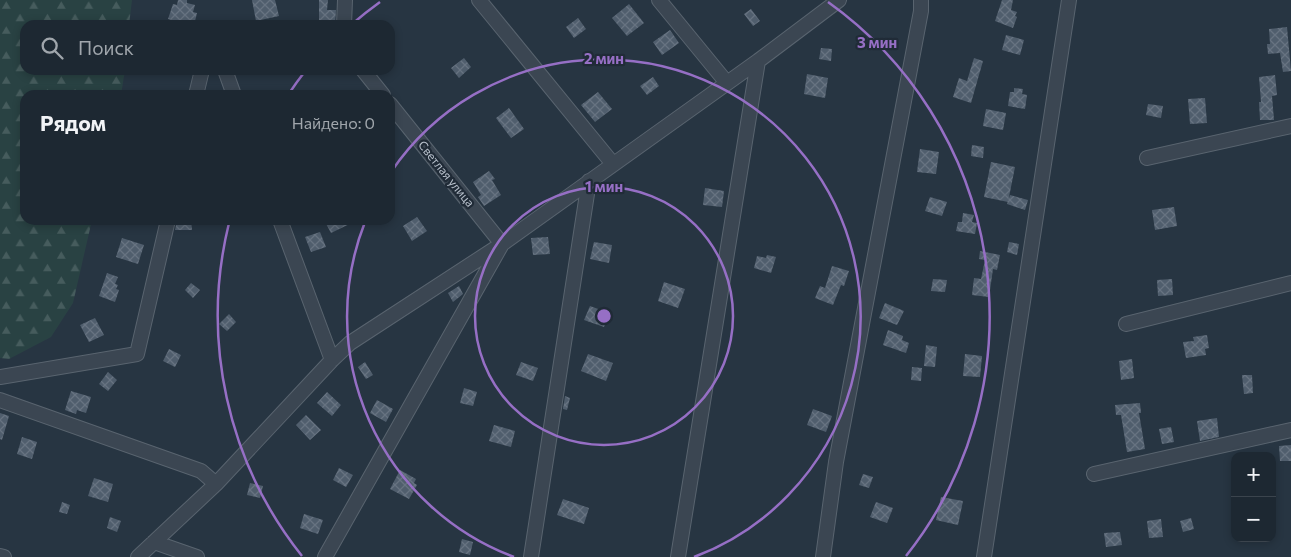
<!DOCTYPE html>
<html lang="ru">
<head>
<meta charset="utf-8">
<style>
	:root { --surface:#1d2832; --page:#25303a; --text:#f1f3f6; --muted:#a0a6ac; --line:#3b444d }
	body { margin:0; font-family:Commissioner,sans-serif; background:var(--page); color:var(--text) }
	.controls { position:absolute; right:15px; bottom:15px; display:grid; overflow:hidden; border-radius:10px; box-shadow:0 2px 8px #0003 }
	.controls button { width:45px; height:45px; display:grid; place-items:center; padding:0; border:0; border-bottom:1px solid var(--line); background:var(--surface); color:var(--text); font:25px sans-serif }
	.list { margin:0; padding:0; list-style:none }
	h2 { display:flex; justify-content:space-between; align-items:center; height:65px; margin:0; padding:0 20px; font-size:21px }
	h2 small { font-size:16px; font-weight:400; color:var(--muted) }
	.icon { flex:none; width:28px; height:28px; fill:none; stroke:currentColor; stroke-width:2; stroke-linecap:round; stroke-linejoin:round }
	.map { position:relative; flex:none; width:1291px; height:557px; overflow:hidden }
	.search { position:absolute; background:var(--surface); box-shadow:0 2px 8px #0003; left:20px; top:20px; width:375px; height:55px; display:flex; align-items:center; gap:12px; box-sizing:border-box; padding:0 18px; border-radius:15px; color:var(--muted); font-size:19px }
	.panel { position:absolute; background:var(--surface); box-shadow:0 2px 8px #0003; left:20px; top:90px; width:375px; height:135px; border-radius:15px }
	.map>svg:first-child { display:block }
	.forest { fill:url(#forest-firs) }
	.building { fill:url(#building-cross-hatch) }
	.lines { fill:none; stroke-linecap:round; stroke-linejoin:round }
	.minor-casing { stroke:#59646f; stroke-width:16 }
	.minor { stroke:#3b4652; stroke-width:14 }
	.ring { fill:none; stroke:#966fc5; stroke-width:2.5 }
	.labels { text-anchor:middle; stroke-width:4.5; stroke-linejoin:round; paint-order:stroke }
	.street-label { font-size:12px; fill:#b8c1cc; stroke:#202b37 }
	.centre { fill:#966fc5; stroke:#202b37; stroke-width:2.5 }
	.ring-label { font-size:15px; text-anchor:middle; font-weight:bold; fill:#966fc5; stroke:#202b37; stroke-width:4.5; stroke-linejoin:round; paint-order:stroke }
</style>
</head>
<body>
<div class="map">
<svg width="1291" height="557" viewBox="0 0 1291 557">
	<defs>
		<pattern id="forest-firs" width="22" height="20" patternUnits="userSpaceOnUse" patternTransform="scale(1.25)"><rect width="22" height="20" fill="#294243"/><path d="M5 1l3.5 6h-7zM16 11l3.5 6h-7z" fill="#465c5d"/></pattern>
		<pattern id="building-cross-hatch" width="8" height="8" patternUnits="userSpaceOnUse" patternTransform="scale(1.25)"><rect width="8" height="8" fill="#505e6d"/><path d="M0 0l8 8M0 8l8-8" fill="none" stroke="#677381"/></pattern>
	</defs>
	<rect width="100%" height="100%" fill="#273542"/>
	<path class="forest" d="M0 0H132L129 25H25V70H125L121 95H25V220H92L73 303 51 337 9 359 0 358Z"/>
	<path class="building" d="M178 0H187V3L195 5 193 12 197 13 194 25H188L168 19 173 4 177 5Z
		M252 0H275L279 16 256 21Z
		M319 0H328L327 10H336L335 25H319Z
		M1002 0H1013L1011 10 1017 12 1015 16 1017 17 1013 28 995 21Z
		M629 4 644 23 627 36 612 18Z
		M751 9 760 21 753 26 744 14Z
		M578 18 586 29 574 38 566 27Z
		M1287 27 1291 71 1283 72 1280 53 1268 54 1267 44H1270L1269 29Z
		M670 30 679 43 662 55 653 42Z
		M1006 35 1024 40 1020 55 1002 50Z
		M821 48 832 49 831 61 819 59Z
		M464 58 471 67 459 78 451 68Z
		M974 58 983 61 971 103 953 97 959 78 967 81Z
		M807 74 828 78 825 98 804 94Z
		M1275 75 1277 95 1272 96 1274 120H1260L1259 102H1261L1259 77Z
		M653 77 659 86 647 95 640 86Z
		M1014 88 1023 89 1022 94 1027 95 1025 109 1008 106 1010 92H1014Z
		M598 92 612 109 595 122 581 105Z
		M1205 98 1207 123 1190 124 1188 99Z
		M1148 104 1163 106 1161 118 1146 115Z
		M509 108 524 129 511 138 496 118Z
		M986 109 1006 113 1003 130 983 126Z
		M972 145 984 147 983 158 971 156Z
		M920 149 939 152 936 174 917 172Z
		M991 162 1015 167 1008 202 984 197Z
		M489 171 495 179 492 180 501 195 484 206 478 197 481 195 473 182Z
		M705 188 724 191 722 207 703 205Z
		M1010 195 1028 200 1025 210 1007 204Z
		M930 197 947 202 942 216 925 211Z
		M1174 207 1177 226 1155 230 1152 210Z
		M963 213 974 215 972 222 977 223 975 234 956 231 958 222H962Z
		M417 217 427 231 412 241 403 226Z
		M177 220H191L192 230H175Z
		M324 220H358L331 233Z
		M320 232 326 247 311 252 305 237Z
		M548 237 550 254 533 255 531 238Z
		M122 238 144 245 138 264 116 257Z
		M594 242 612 245 609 263 590 259Z
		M1009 242 1019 244 1017 255 1007 252Z
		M980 251 1000 255 997 270 993 269 989 297 972 295 974 278 981 279 985 260 979 259Z
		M767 255 776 257 771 273 754 268 757 256 766 258Z
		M832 266 849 271 844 286 841 285 833 305 815 298 820 286 825 288Z
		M107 273 118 277 115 284 118 285 116 289 119 290 115 302 99 296Z
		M933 279 947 280 945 292 931 291Z
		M1172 279 1173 295 1158 296 1157 280Z
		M664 282 685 289 678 308 658 301Z
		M191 283 200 290 193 298 185 290Z
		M459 286 463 294 453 302 448 293Z
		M885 303 904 311 897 325 879 318Z
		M590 306 609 313 604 327 584 320Z
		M229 314 236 322 227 331 219 324Z
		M95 318 104 335 89 342 80 325Z
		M888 330 903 336 902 340 909 343 906 353 883 345Z
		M1207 335 1209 348 1205 349 1206 355 1186 358 1183 342 1194 341 1193 337Z
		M926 345 937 347 935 367 924 366Z
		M169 349 181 355 175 367 163 361Z
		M588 354 613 363 606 381 581 371Z
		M965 354 982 356 980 377 963 376Z
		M1132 359 1134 378 1121 380 1119 361Z
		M365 362 373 375 366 379 358 367Z
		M521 362 538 368 533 381 516 375Z
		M912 367 922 368 921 381 911 380Z
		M108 372 117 380 108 391 99 384Z
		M1242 375H1252L1253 393 1244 394Z
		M464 388 477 392 473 406 460 403Z
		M71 391 91 397 86 413 77 410 76 414 65 410Z
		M327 392 341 405 332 416 317 403Z
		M565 396 570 398 567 410 563 409Z
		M377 400 393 409 386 422 370 413Z
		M1140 403 1141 413H1139L1145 449 1127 452 1121 415H1116L1115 405Z
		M813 409 832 416 826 432 807 425Z
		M0 413 9 416 2 440 0 439Z
		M306 415 321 430 310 440 296 425Z
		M1217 418 1219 437 1200 441 1197 421Z
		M494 425 515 431 511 447 489 441Z
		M1171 427 1174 442 1162 444 1159 429Z
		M22 437 37 442 32 459 17 454Z
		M1291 445V461H1280L1279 446Z
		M339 468 353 475 346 487 333 480Z
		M400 470 416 479 414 483 417 485 409 499 390 489Z
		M863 474 873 477 869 488 859 485Z
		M94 478 113 484 108 502 88 496Z
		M250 483 263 486 260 498 247 495Z
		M941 497 963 501 958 525 936 520Z
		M563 499 589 508 584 524 557 515Z
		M62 502 70 505 67 514 59 512Z
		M876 502 893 508 887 523 870 517Z
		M304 514 323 520 318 534 300 528Z
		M110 517 121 521 117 532 107 528Z
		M1191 518 1194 529 1183 532 1180 521Z
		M1161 519 1163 537 1149 538 1147 521Z
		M1120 532 1122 545 1106 547 1104 533Z
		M462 539 473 542 470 555 459 552Z"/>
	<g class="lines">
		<g class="minor-casing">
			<path id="minor" d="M479 0 613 164
				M659 0 727 83
				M344 25 345 0
				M225 70 234 95
				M363 70 383 95
				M196 95 202 70
				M1147 158 1291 126
				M280 220 332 360
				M1126 324 1291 283
				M0 377 137 354 168 220
				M0 400 201 471 216 484
				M1094 474 1291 430
				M154 542 197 557
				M0 556 4 557
				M138 557 216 484 332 360 350 343 502 244 758 61 839 0
				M325 557 502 244 390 104
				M531 557 589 181
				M678 557 758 61
				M823 557 836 462 921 11V0
				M984 557 1069 0"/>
		</g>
		<use href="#minor" class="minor"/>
	</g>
	<g class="ring">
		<circle cx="604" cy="316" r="129"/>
		<path d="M514 557A257 257 0 0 1 365 222M391 172A257 257 0 1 1 694 557"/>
		<path d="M302 556A386 386 0 0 1 229 223M288 95A386 386 0 0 1 306 70M351 25A386 386 0 0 1 380 2M828 2A386 386 0 0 1 906 556"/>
	</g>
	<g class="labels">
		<g class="street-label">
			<text transform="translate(446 174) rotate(51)" y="4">Светлая улица</text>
		</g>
	</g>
	<circle cx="604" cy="316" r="8" class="centre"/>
	<g class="ring-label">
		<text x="877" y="48">3 мин</text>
		<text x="604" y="64">2 мин</text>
		<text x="604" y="192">1 мин</text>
	</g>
</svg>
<div class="controls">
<button>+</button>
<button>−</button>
</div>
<div class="search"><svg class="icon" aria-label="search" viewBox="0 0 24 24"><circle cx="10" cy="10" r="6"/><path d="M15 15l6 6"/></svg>Поиск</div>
<section class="panel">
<h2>Рядом<small>Найдено: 0</small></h2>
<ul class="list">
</ul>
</section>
</div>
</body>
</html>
